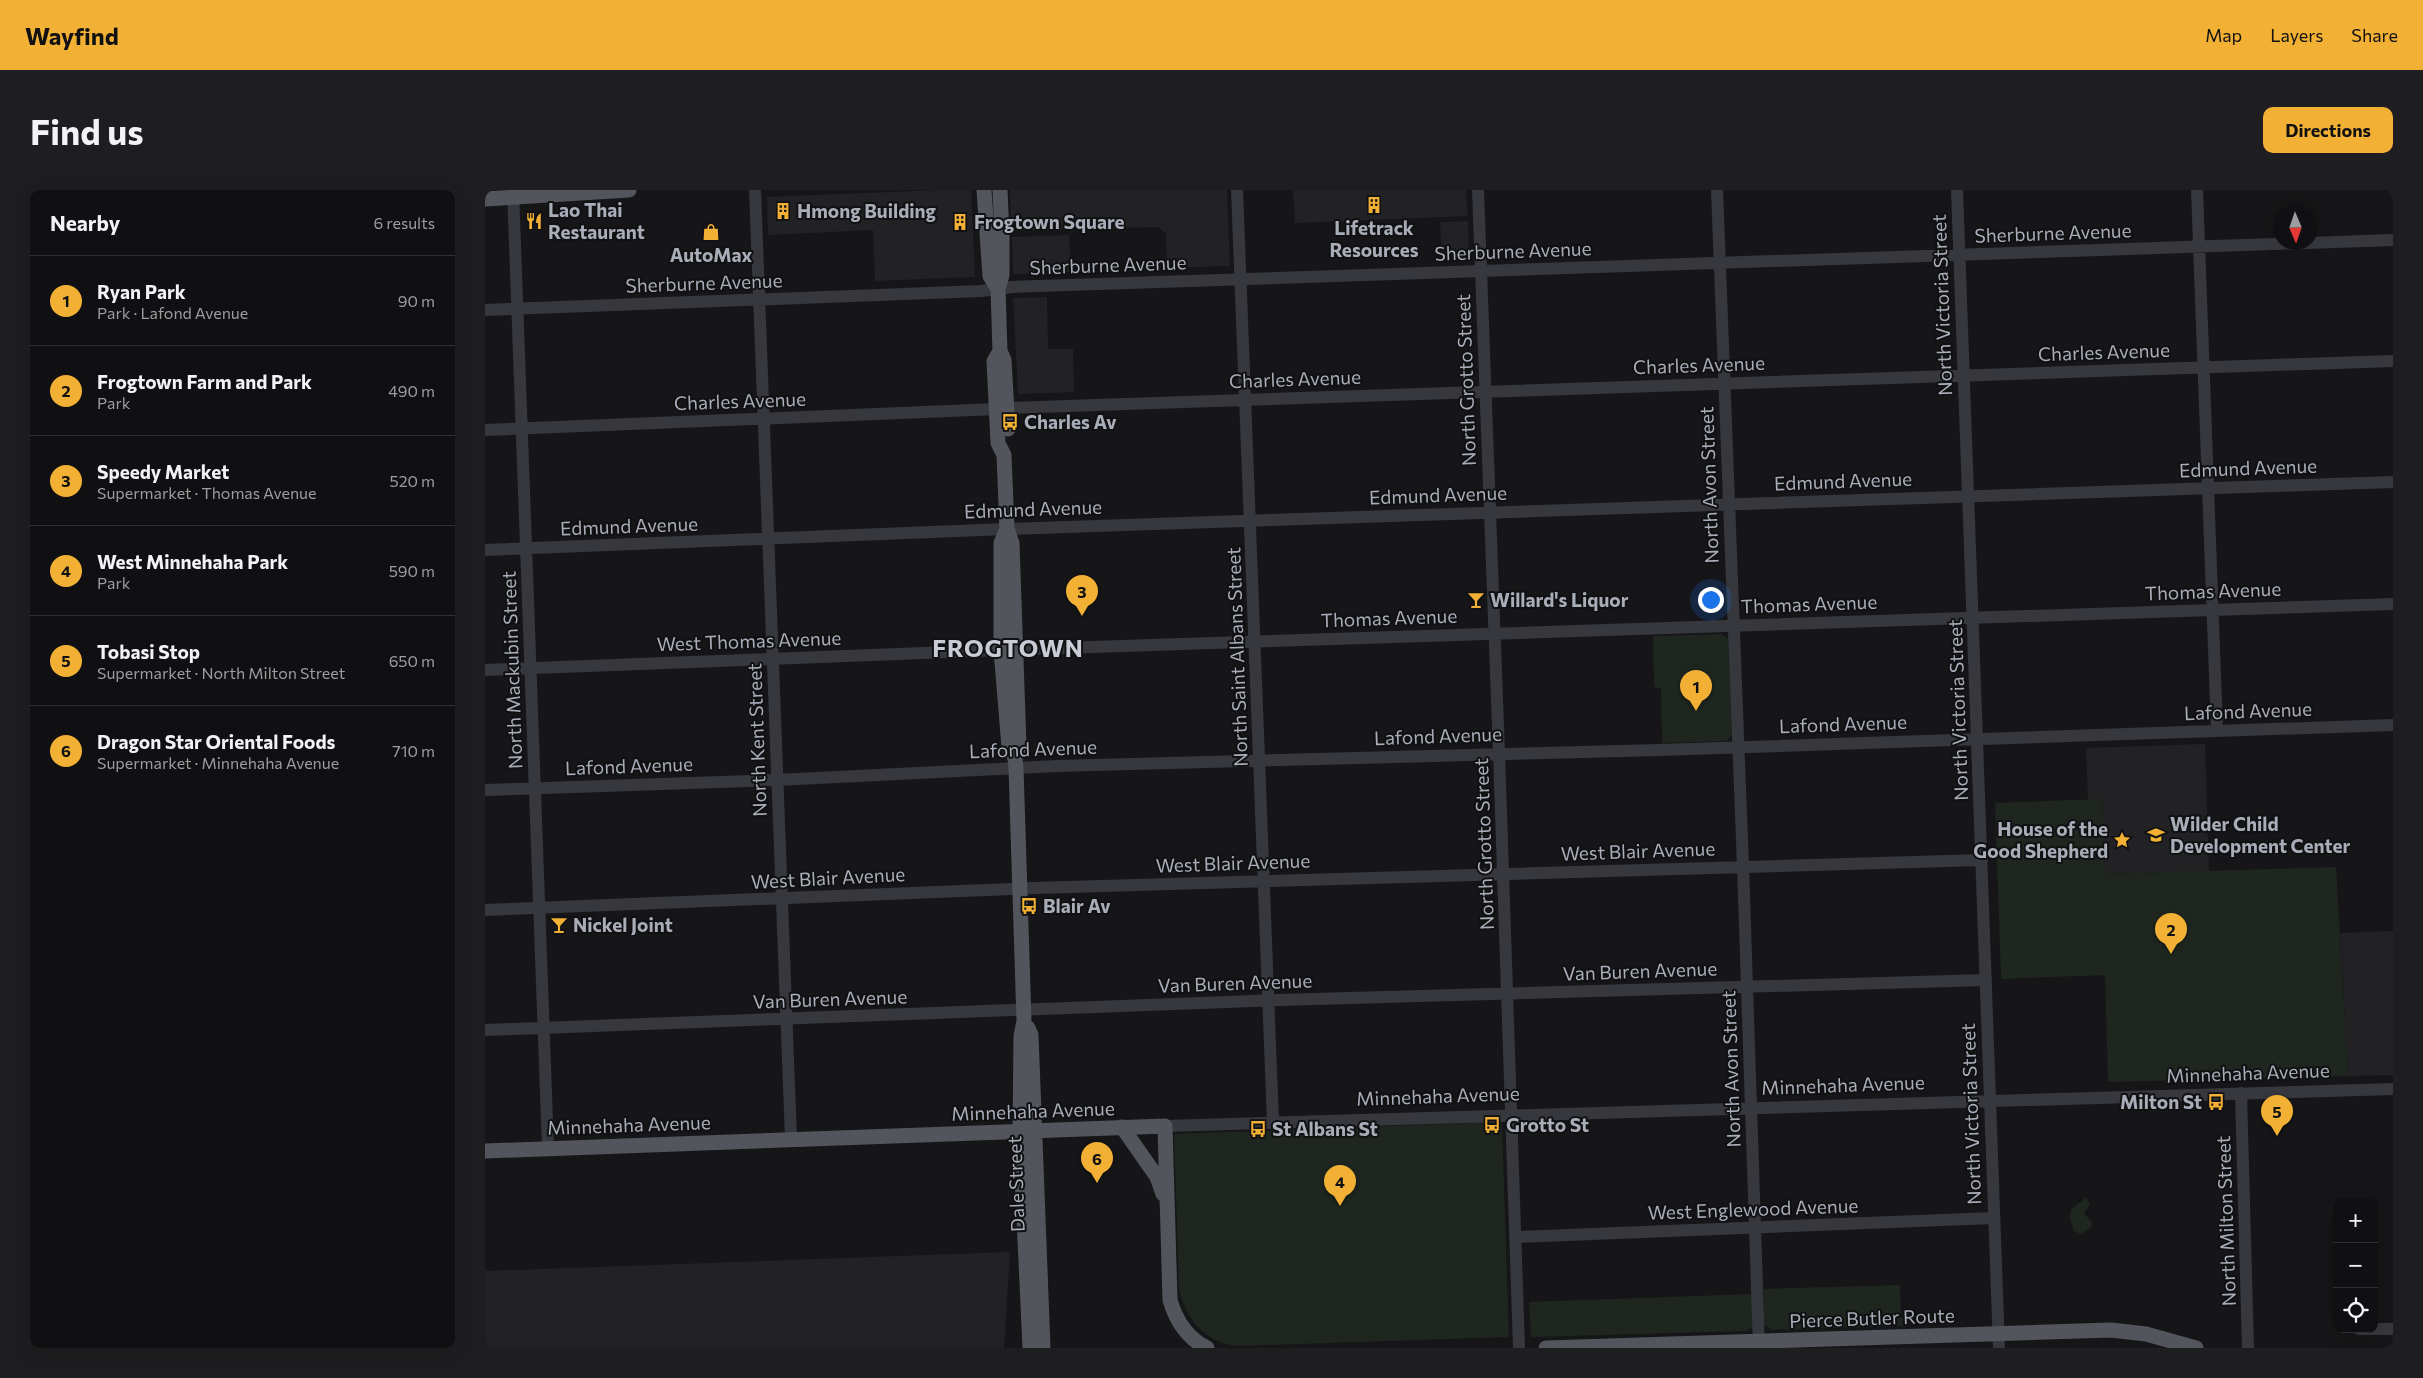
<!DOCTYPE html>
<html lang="en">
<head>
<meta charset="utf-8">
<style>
	:root { --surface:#101012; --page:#1e1e20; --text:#f1f3f6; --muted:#9c9d9f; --line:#303032; --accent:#f2b134 }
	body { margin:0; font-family:Commissioner,sans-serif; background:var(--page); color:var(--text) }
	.controls { position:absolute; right:15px; bottom:15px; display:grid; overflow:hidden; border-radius:10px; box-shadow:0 5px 20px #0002 }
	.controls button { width:45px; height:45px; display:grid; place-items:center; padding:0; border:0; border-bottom:1px solid var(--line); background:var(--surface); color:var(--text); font:25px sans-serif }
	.compass { position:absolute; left:1788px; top:15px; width:45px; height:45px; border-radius:50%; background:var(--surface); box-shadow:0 5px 20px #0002; rotate:178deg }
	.you { position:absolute; left:1225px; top:409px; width:18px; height:18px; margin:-12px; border:4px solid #fff; border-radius:50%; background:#1a73e8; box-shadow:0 0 0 8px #1a73e833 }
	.badge { display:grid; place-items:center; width:32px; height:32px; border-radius:50%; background:var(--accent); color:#111; font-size:16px; font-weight:700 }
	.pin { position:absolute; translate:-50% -41px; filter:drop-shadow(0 1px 2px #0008) }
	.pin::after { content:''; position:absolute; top:26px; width:18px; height:15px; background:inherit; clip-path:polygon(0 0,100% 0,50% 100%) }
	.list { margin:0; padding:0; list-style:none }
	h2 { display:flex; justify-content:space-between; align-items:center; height:65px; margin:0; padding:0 20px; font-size:21px }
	h2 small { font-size:16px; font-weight:400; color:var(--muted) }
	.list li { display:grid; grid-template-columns:32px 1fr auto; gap:15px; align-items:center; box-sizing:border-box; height:90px; padding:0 20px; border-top:1px solid var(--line) }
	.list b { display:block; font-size:19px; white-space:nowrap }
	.list p { margin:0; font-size:16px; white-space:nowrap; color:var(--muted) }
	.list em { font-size:16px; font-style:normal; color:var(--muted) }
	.icon { flex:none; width:28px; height:28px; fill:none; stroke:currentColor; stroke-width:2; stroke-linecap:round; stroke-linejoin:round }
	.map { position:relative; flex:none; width:1908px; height:1158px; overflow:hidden; border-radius:10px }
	header { display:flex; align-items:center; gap:30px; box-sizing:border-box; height:70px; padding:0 25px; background:var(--accent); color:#111 }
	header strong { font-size:24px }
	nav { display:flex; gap:28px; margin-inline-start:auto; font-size:18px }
	.intro { display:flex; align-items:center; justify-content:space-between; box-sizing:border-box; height:120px; padding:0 30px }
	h1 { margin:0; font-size:35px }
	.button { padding:12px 22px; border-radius:10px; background:var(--accent); color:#111; font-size:18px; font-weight:700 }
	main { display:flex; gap:30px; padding:0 30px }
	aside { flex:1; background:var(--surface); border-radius:10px; box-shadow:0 5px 20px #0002 }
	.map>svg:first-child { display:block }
	.built { fill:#222225 }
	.green { fill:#1e261f }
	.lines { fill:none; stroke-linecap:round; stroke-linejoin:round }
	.minor { stroke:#37383d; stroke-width:12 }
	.major { stroke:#53555c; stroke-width:15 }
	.labels { text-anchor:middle; stroke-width:4; stroke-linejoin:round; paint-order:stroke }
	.poi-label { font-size:19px; font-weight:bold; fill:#a8adb8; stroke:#111113; text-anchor:start }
	.street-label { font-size:19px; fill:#a8adb8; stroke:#111113 }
	.district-label { font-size:24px; font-weight:bold; letter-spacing:1px; fill:#c9ccd4; stroke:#111113 }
</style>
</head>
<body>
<header>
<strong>Wayfind</strong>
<nav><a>Map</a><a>Layers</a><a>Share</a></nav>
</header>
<div class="intro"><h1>Find us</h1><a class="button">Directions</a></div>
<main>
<aside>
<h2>Nearby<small>6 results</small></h2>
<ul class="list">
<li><span class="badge">1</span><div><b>Ryan Park</b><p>Park · Lafond Avenue</p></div><em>90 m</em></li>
<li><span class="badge">2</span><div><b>Frogtown Farm and Park</b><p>Park</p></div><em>490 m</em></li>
<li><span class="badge">3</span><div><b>Speedy Market</b><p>Supermarket · Thomas Avenue</p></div><em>520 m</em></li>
<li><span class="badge">4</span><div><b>West Minnehaha Park</b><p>Park</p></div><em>590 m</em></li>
<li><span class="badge">5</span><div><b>Tobasi Stop</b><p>Supermarket · North Milton Street</p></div><em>650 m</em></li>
<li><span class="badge">6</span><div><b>Dragon Star Oriental Foods</b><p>Supermarket · Minnehaha Avenue</p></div><em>710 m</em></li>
</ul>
</aside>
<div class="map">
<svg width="1908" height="1158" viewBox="0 0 1908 1158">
	<rect width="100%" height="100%" fill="#161618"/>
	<path class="built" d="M455 0H486L490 87 390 91 388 40 283 45 282 7Z
		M525 0H742L745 76 682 78 681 44 673 37 526 41Z
		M808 0H981L983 26 810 33Z
		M983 31 984 68 957 69 955 32Z
		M584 45 586 82 528 84 527 47Z
		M562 107 563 159H588L589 202 533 204 528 108Z
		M1720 554 1724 681 1620 684 1617 610H1603L1601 558Z
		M1908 741V885L1863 886 1855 743Z
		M525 1062 519 1158H0V1081Z"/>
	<path class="green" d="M1237 444 1243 449 1247 545 1242 551 1177 553 1176 498 1169 497 1168 446Z
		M1617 609 1620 684 1851 677 1863 886 1623 892 1620 785 1516 789 1510 613Z
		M1017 932 1024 1147 752 1156C720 1152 701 1130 694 1099L689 944Z
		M1601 1007 1605 1014 1599 1024 1606 1031 1607 1037 1596 1044 1589 1041 1585 1029 1586 1020Z
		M1415 1095 1416 1128H1423V1136L1287 1140 1279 1134V1099Z
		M1267 1104 1268 1136 1262 1141 1046 1147 1044 1112Z"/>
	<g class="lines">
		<path class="minor" d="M28 0 63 958
			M270 0 306 949
			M752 0 788 932
			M993 0 1014 563 1034 1158
			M1232 0 1258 676 1274 1158
			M1472 0 1514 1158
			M1712 0 1732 540
			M0 120 496 101 527 97 1908 50
			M522 218 1908 171
			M0 240 512 219
			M0 360 522 339 1908 292
			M0 480 516 460 1908 414
			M0 600 292 590 572 576 1175 560 1908 535
			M0 720 550 698 1497 670
			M0 840 794 810 1501 790
			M1756 903 1763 1158
			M680 936 1908 899
			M1030 1047 1508 1028
			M1874 1139H1908"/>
		<path class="major" d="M499 0 505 86 513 99
			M515 0 517 45V85L513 99 515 161 519 170 523 239
			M0 9 144 0
			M515 161 509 171 513 253 519 265 522 339 527 353 534 556 530 568
			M522 339 516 353V460L524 557 530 568 531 578 539 831 536 846 535 942 545 1158
			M543 838 546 845 558 1158
			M637 937 672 987 678 1004
			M0 961 680 936 685 1110C691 1131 702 1148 722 1158
			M1061 1158 1626 1140 1661 1144 1711 1158"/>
	</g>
	<defs>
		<g id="building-bare" transform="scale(1.35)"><path d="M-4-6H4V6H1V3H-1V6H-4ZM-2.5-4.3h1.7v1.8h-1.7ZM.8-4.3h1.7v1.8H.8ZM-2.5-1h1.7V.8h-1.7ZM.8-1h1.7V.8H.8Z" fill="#f2b134" stroke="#111113" stroke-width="2.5" paint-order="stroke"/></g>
		<g id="restaurant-bare" transform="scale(1.35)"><path d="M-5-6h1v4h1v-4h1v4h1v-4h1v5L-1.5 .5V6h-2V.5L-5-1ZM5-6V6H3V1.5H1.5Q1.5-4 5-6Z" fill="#f2b134" stroke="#111113" stroke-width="2.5" paint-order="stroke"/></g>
		<g id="shop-bare" transform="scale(1.35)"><path d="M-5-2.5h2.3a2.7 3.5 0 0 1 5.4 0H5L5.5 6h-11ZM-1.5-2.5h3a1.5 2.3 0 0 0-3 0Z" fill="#f2b134" stroke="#111113" stroke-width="2.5" paint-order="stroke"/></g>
		<g id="bus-bare" transform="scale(1.35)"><path d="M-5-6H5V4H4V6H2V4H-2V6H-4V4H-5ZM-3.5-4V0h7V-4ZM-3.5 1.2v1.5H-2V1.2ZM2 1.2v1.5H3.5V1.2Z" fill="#f2b134" stroke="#111113" stroke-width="2.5" paint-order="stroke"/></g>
		<g id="bar-bare" transform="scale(1.35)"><path d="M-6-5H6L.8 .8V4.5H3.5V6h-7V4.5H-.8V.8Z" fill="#f2b134" stroke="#111113" stroke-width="2.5" paint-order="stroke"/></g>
		<g id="school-bare" transform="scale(1.35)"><path d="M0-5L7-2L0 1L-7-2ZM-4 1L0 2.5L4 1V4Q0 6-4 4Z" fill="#f2b134" stroke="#111113" stroke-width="2.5" paint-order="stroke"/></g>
		<g id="sight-bare" transform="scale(1.35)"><path d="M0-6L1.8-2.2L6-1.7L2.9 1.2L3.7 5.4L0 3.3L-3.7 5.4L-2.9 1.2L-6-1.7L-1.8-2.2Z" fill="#f2b134" stroke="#111113" stroke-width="2.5" paint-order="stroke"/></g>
	</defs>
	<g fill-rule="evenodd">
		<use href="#building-bare" x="889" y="15"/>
		<use href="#building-bare" x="298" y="21"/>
		<use href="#restaurant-bare" x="49" y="31"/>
		<use href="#building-bare" x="475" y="32"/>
		<use href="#shop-bare" x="226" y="42"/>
		<use href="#bus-bare" x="525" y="232"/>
		<use href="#bar-bare" x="991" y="410"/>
		<use href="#school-bare" x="1671" y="645"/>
		<use href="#sight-bare" x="1637" y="650"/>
		<use href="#bus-bare" x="544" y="716"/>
		<use href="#bar-bare" x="74" y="735"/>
		<use href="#bus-bare" x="1731" y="912"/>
		<use href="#bus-bare" x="1007" y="935"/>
		<use href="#bus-bare" x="773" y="939"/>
	</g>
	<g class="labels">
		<g class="poi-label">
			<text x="63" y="27">Lao Thai<tspan x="63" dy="22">Restaurant</tspan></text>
			<text x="312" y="28">Hmong Building</text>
			<text x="489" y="39">Frogtown Square</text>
			<text x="889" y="45" text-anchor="middle">Lifetrack<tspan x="889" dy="22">Resources</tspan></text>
			<text x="226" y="72" text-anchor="middle">AutoMax</text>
			<text x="539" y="239">Charles Av</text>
			<text x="1005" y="417">Willard's Liquor</text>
			<text x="1685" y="641">Wilder Child<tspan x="1685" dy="22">Development Center</tspan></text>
			<text x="1623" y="646" text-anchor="end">House of the<tspan x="1623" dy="22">Good Shepherd</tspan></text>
			<text x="558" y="723">Blair Av</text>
			<text x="88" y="742">Nickel Joint</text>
			<text x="1717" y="919" text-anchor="end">Milton St</text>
			<text x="1021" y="942">Grotto St</text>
			<text x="787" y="946">St Albans St</text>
		</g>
		<g class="street-label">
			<text transform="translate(1568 43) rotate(-2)" y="7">Sherburne Avenue</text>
			<text transform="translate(1028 61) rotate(-2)" y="7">Sherburne Avenue</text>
			<text transform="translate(623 75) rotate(-2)" y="7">Sherburne Avenue</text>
			<text transform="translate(219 93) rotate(-2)" y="7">Sherburne Avenue</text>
			<text transform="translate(1457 115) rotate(-92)" y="7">North Victoria Street</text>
			<text transform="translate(1619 162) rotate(-2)" y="7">Charles Avenue</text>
			<text transform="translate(1214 175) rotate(-2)" y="7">Charles Avenue</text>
			<text transform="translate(810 189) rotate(-2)" y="7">Charles Avenue</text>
			<text transform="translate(981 190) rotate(-92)" y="7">North Grotto Street</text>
			<text transform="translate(255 211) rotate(-2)" y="7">Charles Avenue</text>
			<text transform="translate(1763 278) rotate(-2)" y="7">Edmund Avenue</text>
			<text transform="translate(1358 291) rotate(-2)" y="7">Edmund Avenue</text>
			<text transform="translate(1224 295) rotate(-92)" y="7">North Avon Street</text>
			<text transform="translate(953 305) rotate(-2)" y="7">Edmund Avenue</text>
			<text transform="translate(548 319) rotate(-2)" y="7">Edmund Avenue</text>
			<text transform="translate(144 336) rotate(-2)" y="7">Edmund Avenue</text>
			<text transform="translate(1728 401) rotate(-2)" y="7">Thomas Avenue</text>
			<text transform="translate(1324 414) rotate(-2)" y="7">Thomas Avenue</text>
			<text transform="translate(904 428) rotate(-2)" y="7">Thomas Avenue</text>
			<text transform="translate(264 451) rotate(-2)" y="7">West Thomas Avenue</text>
			<text transform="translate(752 467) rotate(-92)" y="7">North Saint Albans Street</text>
			<text transform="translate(27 480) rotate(-92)" y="7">North Mackubin Street</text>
			<text transform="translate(1473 520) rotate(-92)" y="7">North Victoria Street</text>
			<text transform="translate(1763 521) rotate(-2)" y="7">Lafond Avenue</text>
			<text transform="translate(1358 534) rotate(-2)" y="7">Lafond Avenue</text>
			<text transform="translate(953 546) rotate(-2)" y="7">Lafond Avenue</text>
			<text transform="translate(272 550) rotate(-92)" y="7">North Kent Street</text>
			<text transform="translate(548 559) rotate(-2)" y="7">Lafond Avenue</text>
			<text transform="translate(144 576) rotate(-2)" y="7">Lafond Avenue</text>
			<text transform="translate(999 654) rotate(-92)" y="7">North Grotto Street</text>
			<text transform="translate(1153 661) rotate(-2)" y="7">West Blair Avenue</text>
			<text transform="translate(748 673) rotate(-2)" y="7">West Blair Avenue</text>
			<text transform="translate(343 688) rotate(-3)" y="7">West Blair Avenue</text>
			<text transform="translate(1155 781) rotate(-2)" y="7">Van Buren Avenue</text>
			<text transform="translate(750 793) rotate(-2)" y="7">Van Buren Avenue</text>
			<text transform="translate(345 809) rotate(-2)" y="7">Van Buren Avenue</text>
			<text transform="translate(1246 879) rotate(-92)" y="7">North Avon Street</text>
			<text transform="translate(1763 883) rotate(-2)" y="7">Minnehaha Avenue</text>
			<text transform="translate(1358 895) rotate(-2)" y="7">Minnehaha Avenue</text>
			<text transform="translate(953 906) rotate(-2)" y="7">Minnehaha Avenue</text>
			<text transform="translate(548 921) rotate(-2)" y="7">Minnehaha Avenue</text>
			<text transform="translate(1486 924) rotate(-92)" y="7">North Victoria Street</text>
			<text transform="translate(144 935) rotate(-2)" y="7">Minnehaha Avenue</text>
			<text transform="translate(531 994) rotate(-92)" y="7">Dale Street</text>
			<text transform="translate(1268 1019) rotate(-2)" y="7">West Englewood Avenue</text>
			<text transform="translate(1741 1031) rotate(-92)" y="7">North Milton Street</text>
			<text transform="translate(1387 1128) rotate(-2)" y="7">Pierce Butler Route</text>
		</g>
		<g class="district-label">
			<text x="523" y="467">FROGTOWN</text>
		</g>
	</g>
</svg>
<div class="controls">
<button>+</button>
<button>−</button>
<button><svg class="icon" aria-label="locate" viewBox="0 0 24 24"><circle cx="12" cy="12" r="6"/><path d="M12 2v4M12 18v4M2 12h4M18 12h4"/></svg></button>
</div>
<svg class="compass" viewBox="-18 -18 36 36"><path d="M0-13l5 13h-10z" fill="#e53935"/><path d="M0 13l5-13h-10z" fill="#9c9d9f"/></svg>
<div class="you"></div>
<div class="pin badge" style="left:1211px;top:521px">1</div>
<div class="pin badge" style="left:1686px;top:764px">2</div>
<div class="pin badge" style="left:597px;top:426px">3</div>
<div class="pin badge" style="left:855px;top:1016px">4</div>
<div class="pin badge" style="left:1792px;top:946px">5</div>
<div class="pin badge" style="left:612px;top:993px">6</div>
</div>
</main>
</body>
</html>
